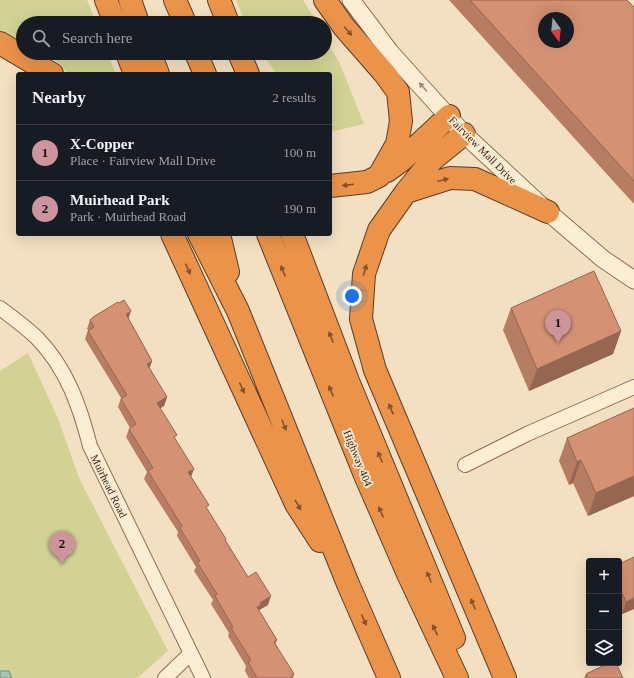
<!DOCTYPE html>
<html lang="en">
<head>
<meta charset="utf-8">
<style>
	:root { --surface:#171b24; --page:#242831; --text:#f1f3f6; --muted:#9ea1a6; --line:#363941; --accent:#ce949c }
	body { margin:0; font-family:"Times New Roman",serif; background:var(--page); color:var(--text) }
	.controls { position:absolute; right:12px; bottom:12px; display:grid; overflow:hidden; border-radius:4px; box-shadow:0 4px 16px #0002 }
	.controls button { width:36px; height:36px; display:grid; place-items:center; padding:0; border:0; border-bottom:1px solid var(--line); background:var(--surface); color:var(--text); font:20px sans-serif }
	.compass { position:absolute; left:538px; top:12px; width:36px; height:36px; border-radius:50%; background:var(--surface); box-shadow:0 4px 16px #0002; rotate:165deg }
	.you { position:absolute; left:352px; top:296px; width:14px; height:14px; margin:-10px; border:3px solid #fff; border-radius:50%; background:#1a73e8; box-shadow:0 0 0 6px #1a73e833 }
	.badge { display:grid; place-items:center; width:26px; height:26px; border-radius:50%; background:var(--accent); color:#111; font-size:13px; font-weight:700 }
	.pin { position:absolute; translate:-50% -33px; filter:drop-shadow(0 1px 2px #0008) }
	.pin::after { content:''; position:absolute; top:21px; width:14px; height:12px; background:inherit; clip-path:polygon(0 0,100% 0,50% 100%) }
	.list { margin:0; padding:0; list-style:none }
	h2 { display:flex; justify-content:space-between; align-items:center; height:52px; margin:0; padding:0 16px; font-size:17px }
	h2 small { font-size:13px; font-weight:400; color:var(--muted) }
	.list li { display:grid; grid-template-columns:26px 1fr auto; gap:12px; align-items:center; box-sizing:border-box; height:56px; padding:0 16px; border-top:1px solid var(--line) }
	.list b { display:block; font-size:15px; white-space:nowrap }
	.list p { margin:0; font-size:13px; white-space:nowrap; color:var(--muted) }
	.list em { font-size:13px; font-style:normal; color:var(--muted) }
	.icon { flex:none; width:22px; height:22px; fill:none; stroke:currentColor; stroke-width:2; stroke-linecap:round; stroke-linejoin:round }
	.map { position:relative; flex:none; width:634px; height:678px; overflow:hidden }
	.search { position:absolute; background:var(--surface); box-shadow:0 4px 16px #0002; left:16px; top:16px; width:316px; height:44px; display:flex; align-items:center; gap:10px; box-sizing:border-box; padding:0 14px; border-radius:22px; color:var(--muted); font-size:15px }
	.panel { position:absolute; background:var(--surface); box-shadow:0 4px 16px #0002; left:16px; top:72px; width:316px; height:164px; border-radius:4px }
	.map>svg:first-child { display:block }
	.green { fill:#d1d294 }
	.water { fill:#a4c4b8; stroke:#6a9485 }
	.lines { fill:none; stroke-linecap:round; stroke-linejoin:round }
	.minor-casing { stroke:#8e6e56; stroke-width:16 }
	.tertiary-casing { stroke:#8e6e56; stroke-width:19 }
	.motorway-casing { stroke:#5c3d2b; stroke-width:24 }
	.minor { stroke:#fcedd5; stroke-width:14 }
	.tertiary { stroke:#fcedd5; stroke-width:17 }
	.motorway { stroke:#eb9349; stroke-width:22 }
	.wall { fill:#b77d63 }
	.shaded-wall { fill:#956650 }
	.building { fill:#d59173; stroke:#956650; fill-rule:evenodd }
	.oneway { fill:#82532e }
	.oneway2 { fill:#9c8a78 }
	.labels { text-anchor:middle; stroke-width:3.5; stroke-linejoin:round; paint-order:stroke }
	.street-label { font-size:11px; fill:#3c281c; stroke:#f9ead1 }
</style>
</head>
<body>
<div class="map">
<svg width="634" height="678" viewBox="0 0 634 678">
	<rect width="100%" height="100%" fill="#f3dfc1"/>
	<path class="green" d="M0 0H87L96 23H23V43L0 31Z
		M236 0H303L317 23H246Z
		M325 38 340 64 364 124 330 132V74H277L261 53H325Z
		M44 53H107L116 74H69L52 57Z
		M28 353 59 421 79 478 168 651 137 678H0V371Z"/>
	<path class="water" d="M0 671H9L12 678H0Z"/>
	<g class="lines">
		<g class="minor-casing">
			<path id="minor" d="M0 308C13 318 27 328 38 339 67 369 80 407 90 446L203 678
				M465 465 527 434 634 387
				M165 678 190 654"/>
		</g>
		<g class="tertiary-casing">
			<path id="tertiary" d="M351 0 390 52 464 134 548 212 603 259 634 280"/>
		</g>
		<g class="motorway-casing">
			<path id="motorway" d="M106 0 115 23
				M130 0 138 23
				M175 0 185 23
				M219 0 228 23
				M325 0 344 27 385 74 398 92 401 121 397 144 379 176 367 182 330 186
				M0 43 52 74
				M127 53 135 74
				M150 53 158 74
				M196 53 205 74
				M239 53 248 74
				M464 134 432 160 406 192 379 230 364 274 361 319 375 370 505 678
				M387 171 402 160 449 116
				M406 192 450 178 475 179 548 212
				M172 234 296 504 320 541
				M199 234 238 311 348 584 389 678
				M219 234 228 272
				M268 234 365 475 408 574 457 678
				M292 234 348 381 454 638"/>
		</g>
		<use href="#minor" class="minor"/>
		<use href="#tertiary" class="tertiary"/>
		<use href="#motorway" class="motorway"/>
	</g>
	<path class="wall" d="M449 0H627L634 7V204Z
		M119 303 152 361 149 368 167 397 164 406 160 408 176 440 191 477 207 509 226 541 248 577 268 605 259 610V611L277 640 275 645 294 674 293 678H249L245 671 246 666 228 636 229 633 211 604 213 600 194 571 196 567 177 536 178 532 144 479 147 472 126 437 129 429 130 428 118 407 121 398 85 339 88 330 87 329 90 320Z
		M511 308 621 331 613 354 529 391 503 330Z
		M634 408V496L588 516 573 483 569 485 559 461 567 438Z
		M619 564 634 609 622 614 619 608Z
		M586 674 623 678H584Z"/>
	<path class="shaded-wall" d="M131 311 128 320 126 314Z
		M621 331 613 354 529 391 537 369Z
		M152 361 149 370 147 364Z
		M167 397 164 406 154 412 157 403Z
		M581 460 573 483 569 485 577 462Z
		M194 469 191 477 188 472Z
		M634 476V496L588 516 596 493Z
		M271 596 268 605 259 610 258 613 257 607 260 603Z
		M634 598V609L622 614 626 602Z"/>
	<path class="building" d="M470 0H627L634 7V181ZM544 18H568V42H544Z
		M594 271 621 331 537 369 511 308Z
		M124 300 131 311 126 314 152 361 147 364 167 397 157 403 177 435 174 437 194 469 188 472 209 505 206 507 226 539 225 540 248 577 256 572 271 596 260 603 261 605 257 607 277 640 274 642 294 674 291 676 293 678H257L248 662 251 660 231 628 233 627 215 596 217 594 197 562 200 561 180 528 182 526 148 471 153 468 129 429 136 424 121 399 127 395 88 331 94 327 90 320 93 317 118 302 119 303Z
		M634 408V476L596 493 581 460 577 462 567 438Z
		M634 557V598L626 602 619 586V564Z
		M609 663H616L623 678H588L586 674Z"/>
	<defs><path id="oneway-solid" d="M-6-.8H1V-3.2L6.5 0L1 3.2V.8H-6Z"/></defs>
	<g class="oneway">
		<use href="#oneway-solid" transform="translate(348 31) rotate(49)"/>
		<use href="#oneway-solid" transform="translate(443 180) rotate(-15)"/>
		<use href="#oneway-solid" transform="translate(348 185) rotate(173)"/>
		<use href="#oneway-solid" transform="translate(188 269) rotate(65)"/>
		<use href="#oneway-solid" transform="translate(365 270) rotate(-74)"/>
		<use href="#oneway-solid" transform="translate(283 271) rotate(-112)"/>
		<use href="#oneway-solid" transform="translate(331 337) rotate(-111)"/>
		<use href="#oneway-solid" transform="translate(242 388) rotate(66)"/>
		<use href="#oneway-solid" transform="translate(331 391) rotate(-112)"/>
		<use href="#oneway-solid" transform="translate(391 409) rotate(-113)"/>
		<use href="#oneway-solid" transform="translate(284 425) rotate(68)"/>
		<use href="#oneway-solid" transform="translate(380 457) rotate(-113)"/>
		<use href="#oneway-solid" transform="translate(298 505) rotate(60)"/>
		<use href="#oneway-solid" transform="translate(381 512) rotate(-114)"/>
		<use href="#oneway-solid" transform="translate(429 577) rotate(-112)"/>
		<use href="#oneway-solid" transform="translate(473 604) rotate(-113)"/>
		<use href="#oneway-solid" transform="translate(364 620) rotate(66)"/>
		<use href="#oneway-solid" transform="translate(435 630) rotate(-115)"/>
	</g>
	<use class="oneway2" href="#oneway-solid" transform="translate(423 87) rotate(-132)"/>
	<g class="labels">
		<g class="street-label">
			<text transform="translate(483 150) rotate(45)" y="4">Fairview Mall Drive</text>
			<text transform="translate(358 458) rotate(68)" y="4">Highway 404</text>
			<text transform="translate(109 486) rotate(64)" y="4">Muirhead Road</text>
		</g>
	</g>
</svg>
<div class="controls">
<button>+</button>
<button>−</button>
<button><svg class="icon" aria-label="layers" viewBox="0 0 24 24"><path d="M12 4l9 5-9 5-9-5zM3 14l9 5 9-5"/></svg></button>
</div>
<svg class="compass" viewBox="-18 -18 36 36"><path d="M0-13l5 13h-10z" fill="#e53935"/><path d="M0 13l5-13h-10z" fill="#9ea1a6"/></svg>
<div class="you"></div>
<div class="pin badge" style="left:558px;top:343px">1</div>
<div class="pin badge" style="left:62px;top:564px">2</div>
<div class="search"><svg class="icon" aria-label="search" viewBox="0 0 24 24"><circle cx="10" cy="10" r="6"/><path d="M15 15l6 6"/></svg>Search here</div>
<section class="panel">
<h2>Nearby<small>2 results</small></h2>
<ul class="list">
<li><span class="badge">1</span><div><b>X-Copper</b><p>Place · Fairview Mall Drive</p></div><em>100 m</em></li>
<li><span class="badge">2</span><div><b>Muirhead Park</b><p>Park · Muirhead Road</p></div><em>190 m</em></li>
</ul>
</section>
</div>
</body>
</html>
